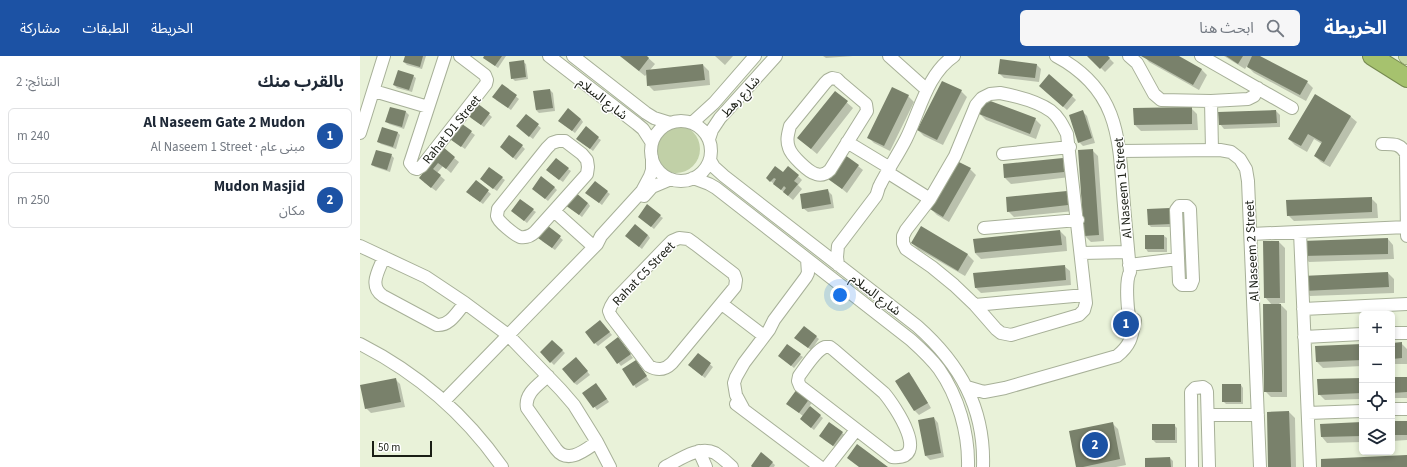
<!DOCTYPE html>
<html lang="ar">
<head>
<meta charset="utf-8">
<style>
	:root { --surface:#fff; --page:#f6f6f7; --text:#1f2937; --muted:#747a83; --line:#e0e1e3; --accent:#1c52a4 }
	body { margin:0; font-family:"Source Sans 3","Noto Sans Arabic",sans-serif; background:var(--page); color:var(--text); direction:rtl }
	.controls { position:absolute; right:12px; bottom:12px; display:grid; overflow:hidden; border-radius:6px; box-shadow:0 2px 6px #0003 }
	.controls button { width:36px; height:36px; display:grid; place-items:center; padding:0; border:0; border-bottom:1px solid var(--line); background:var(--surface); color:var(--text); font:20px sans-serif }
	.scale { position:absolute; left:12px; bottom:10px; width:60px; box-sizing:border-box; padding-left:4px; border:2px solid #1a1e15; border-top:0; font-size:11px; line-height:14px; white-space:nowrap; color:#1a1e15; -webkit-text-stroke:3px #fff; paint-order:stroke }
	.you { position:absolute; left:480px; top:239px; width:14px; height:14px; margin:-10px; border:3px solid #fff; border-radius:50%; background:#1a73e8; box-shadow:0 0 0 6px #1a73e833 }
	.badge { display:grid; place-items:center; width:26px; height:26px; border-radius:50%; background:var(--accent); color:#fff; font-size:13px; font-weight:700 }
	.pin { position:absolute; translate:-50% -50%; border:2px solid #fff; box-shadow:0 1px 4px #0006 }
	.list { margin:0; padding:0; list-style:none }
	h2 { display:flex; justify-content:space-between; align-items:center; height:52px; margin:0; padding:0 16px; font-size:17px }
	h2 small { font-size:13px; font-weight:400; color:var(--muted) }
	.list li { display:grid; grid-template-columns:26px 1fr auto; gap:12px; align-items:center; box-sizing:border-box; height:56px; margin:0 8px 8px; padding:0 8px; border:1px solid var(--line); border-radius:6px }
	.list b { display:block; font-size:15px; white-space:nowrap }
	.list p { margin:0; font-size:13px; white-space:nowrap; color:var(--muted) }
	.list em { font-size:13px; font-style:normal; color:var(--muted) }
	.icon { flex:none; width:22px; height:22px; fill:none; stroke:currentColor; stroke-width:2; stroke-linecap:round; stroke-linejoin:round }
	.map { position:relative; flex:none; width:1047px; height:411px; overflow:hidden; direction:ltr }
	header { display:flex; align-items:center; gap:24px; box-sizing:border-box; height:56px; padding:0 20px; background:var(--accent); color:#fff }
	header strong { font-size:19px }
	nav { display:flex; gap:22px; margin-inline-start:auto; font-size:14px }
	.search { width:280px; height:36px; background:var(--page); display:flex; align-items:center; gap:10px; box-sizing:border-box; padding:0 14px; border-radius:6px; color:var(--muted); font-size:15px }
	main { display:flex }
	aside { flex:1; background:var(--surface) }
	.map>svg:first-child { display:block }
	.green { fill:#c1d0a7 }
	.shadow { fill:#0003 }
	.building { fill:#79816b }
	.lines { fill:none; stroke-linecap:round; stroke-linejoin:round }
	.minor-casing { stroke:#a7b098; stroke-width:14 }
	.major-casing { stroke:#75894f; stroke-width:16 }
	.highway-casing { stroke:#75894f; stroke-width:20 }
	.minor { stroke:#fff; stroke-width:12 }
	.major { stroke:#cadaa8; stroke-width:15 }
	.highway { stroke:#a6c26e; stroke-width:18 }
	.labels { text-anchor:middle; stroke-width:3; stroke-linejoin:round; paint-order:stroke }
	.street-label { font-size:13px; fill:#1a1e15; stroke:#fff }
</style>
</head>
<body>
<header>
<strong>الخريطة</strong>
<div class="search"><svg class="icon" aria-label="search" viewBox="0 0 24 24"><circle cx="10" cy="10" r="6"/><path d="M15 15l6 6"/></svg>ابحث هنا</div>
<nav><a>الخريطة</a><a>الطبقات</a><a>مشاركة</a></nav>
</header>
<main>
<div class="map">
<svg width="1047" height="411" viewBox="0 0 1047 411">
	<rect width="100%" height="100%" fill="#e9f2d9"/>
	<path class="green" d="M292 93a24 24 0 1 1 48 0a24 24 0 1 1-48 0Z"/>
	<path class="shadow" d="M46 0H66L62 13 47 9 44 6Z
		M125 0H146L138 12 127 4Z
		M260 0H286L295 8 290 14 343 9 349 15 350 29 294 35 288 29 287 18 285 20Z
		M355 0H373L365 9Z
		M463 0H493L466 2Z
		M729 0H747L754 7 745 16Z
		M784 0H817L842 14 847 19 839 34 789 6Z
		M864 0H898L947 26 953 32 946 45 894 17 887 10 885 13Z
		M163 6 166 8 168 23 155 25 152 22Z
		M676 8 681 13 679 26 644 22 639 17Z
		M53 20 56 22 52 36 37 32 34 29Z
		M143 30 159 43 151 54 136 44Z
		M190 34 193 37 195 55 179 57 176 54 174 36Z
		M684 34 712 40 716 44 707 54Z
		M601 35 607 41 583 89 564 80 558 74Z
		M475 36 493 52 457 98 438 82Z
		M548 40 554 46 530 95 514 87 508 81Z
		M955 40 991 61 997 66 970 111 961 106 955 100 962 88 954 83 947 96 935 89 929 83Z
		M117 48 132 61 124 71 111 62Z
		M31 52 46 56 49 59 44 73 29 68 27 66Z
		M831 52 837 58 838 74 781 75 775 69Z
		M916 55 920 59V71L864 73 860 68Z
		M723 56 727 60 735 87 723 90 719 86Z
		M620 58 675 63 681 69 676 83 626 64Z
		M166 59 181 72 173 83 160 73Z
		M221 63 223 66 215 77 202 67Z
		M98 67 115 79 105 93 91 83Z
		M37 76 40 79 36 93 21 88 18 86Z
		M238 82 241 84 233 95 220 85Z
		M162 90 165 93 156 104 144 94Z
		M83 93 99 106 91 117 83 110 77 117 85 124 76 135 64 126Z
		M732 94 738 100 744 185 731 186 725 180Z
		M31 99 34 102 30 116 15 111 12 109Z
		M703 103 708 109 710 121 651 128 645 122 644 109Z
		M498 110 503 114 487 137 470 123Z
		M208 113 211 115 203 126 190 117Z
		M610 113 616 119 589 166 577 159 571 153Z
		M423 118 438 120 442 124 438 129 442 133 433 144 407 122Z
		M142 122 145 124 137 135 124 126Z
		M116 125 131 138 123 148 110 139Z
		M235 126 250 138 242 149 229 139Z
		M194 131 197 134 188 145 176 135Z
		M468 135 472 139 474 152 448 156 443 152Z
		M706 136 712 142 714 155 654 161 648 155Z
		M1011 142 1017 148 1018 162 934 165 928 159Z
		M228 147 230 150 222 161 209 151Z
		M810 153 813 156V171H791L789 169Z
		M173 154 176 156 167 167 155 157Z
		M300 160 303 162 294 173 282 163Z
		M188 171 203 184 195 194 182 185Z
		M561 172 608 199 614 205 605 220 558 193 552 187Z
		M700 175 706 181 707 195 621 203 615 197Z
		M288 179 290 182 282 193 269 183Z
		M786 180H804L807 182V196H788L786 193Z
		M1028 183 1033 189 1034 203 949 206 943 200Z
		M919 186 925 192V247H919L927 255V341H911L905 335 912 249 905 241Z
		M704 210 710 215 711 229 621 237 615 231Z
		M1028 217 1034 223V237L950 240 944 234Z
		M243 268 252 279 238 290 235 287Z
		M444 271 459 283 451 294 438 284Z
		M192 285 205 297 194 309 181 296Z
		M261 285 273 302 261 310 246 292Z
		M1041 287 1047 293V308H1032V288Z
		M1002 289V310L963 312 957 306Z
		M338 298 353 311 345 322 332 312Z
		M440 299 443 301 434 312 422 302Z
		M219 305 230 319 217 329 214 327Z
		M276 305 289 324 276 332 274 329Z
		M549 317 553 322 571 352 559 359 555 355 536 325Z
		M1032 322H1047V342H1032Z
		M1002 323V343L965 344 959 338Z
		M36 324 40 328 45 351 11 357 6 352Z
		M881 329 883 332V348H866L863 345Z
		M239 331 249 346 237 354 224 337Z
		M438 334 452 346 449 351 463 362 454 374 444 366 443 360 430 350Z
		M929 356 935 362 936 411H909Z
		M574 362 578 367 584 401 570 404 566 400Z
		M1032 366H1047V384L1032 385Z
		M752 367 758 373 766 409 756 411H717Z
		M1002 367V386L967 387 962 381 961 369Z
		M793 369H814L817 372V387H796L793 384Z
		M482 377 485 379 476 392 463 383Z
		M402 398 415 409 414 411H393Z
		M810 402 813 405V411H786Z"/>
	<path class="building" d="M45 0H63L60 11 43 6Z
		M124 0H142L135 10 123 2Z
		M260 0H287L289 2 279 15Z
		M727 0H748L750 2 740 13Z
		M781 0H819L842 13 833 29Z
		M866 0H883L878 8Z
		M892 0H900L948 25 940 39 887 11Z
		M640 3 677 8 675 22 638 18Z
		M164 4 166 21 151 23 149 6Z
		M343 8 345 24 287 30 286 14Z
		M38 14 54 19 49 34 33 29Z
		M689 18 713 39 703 51 679 30Z
		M582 25 602 34 577 84 557 74Z
		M142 28 157 39 148 52 132 41Z
		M532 31 549 39 524 90 507 82Z
		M190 33 193 52 176 54 173 35Z
		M475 35 488 45 451 93 437 82Z
		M955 38 991 60 964 106 954 100 962 86 948 78 941 90 928 83Z
		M625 43 676 62 670 78 619 58Z
		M117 47 130 57 121 69 107 59Z
		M30 51 46 55 42 71 25 66Z
		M832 51V68L774 69 773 52Z
		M208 52 221 63 212 75 198 65Z
		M723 54 732 82 718 87 709 59Z
		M916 54 917 67 859 69 858 56Z
		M166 58 179 68 169 81 156 70Z
		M98 65 112 75 101 91 87 81Z
		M226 70 239 81 230 93 216 83Z
		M22 71 38 76 33 91 17 86Z
		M149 79 163 89 153 102 140 91Z
		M83 91 95 101 86 113 78 107 73 113 81 119 71 132 59 122Z
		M733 93 739 179 724 180 718 94Z
		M16 94 32 98 27 114 11 109Z
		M485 99 499 109 482 133 468 123Z
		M196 102 209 112 199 124 186 114Z
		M703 102 704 116 644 122 643 108Z
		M597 105 611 112 583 161 570 153Z
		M415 110 423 116 428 110 439 119 434 125 438 128 428 140 423 136 426 132 424 130 421 134 413 128 416 123 414 122 410 126 406 122Z
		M129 111 143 121 133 133 120 123Z
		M181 120 195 131 185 143 172 133Z
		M116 124 129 134 120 146 106 136Z
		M235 125 248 135 239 147 225 137Z
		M468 133 471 148 442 153 440 138Z
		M707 135 708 149 647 156 646 141Z
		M215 136 228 147 219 159 205 149Z
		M1012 141V156L927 160 926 144Z
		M160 143 174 153 164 165 151 155Z
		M287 148 301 159 291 171 278 161Z
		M810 152 811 168 788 169 787 153Z
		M275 168 288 179 279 191 265 180Z
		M188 170 201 180 192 192 178 182Z
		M561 170 608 198 598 215 551 187Z
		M700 174 702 189 615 197 613 183Z
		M785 179H804V193H785Z
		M1028 182V198L942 200V185Z
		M903 185H919L920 242H904Z
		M705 209 706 224 615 232 613 217Z
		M1028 216 1029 231 943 235 942 220Z
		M903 248H921L922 336H904Z
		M240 264 250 276 234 288 225 276Z
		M444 270 457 280 448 292 434 282Z
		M258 281 271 298 257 308 245 291Z
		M192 284 203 294 190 307 180 296Z
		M1042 286V302L1032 303V287Z
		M427 288 441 298 431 310 418 300Z
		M1002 288V304L956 306 955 290Z
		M338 297 351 307 342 320 328 309Z
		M216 301 228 315 214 327 202 313Z
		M276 304 287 320 273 330 262 313Z
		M549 316 568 347 554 355 535 325Z
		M1032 321H1047V336L1032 337Z
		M36 322 41 346 5 353 0 329Z
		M1002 322V337L958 339 957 323Z
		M236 327 247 343 233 352 222 337Z
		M862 328H881V346H862Z
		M437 333 450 342 439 357 426 348Z
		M450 350 461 359 451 372 440 363Z
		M929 355 931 411H908L907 356Z
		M574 361 581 397 565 400 558 364Z
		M1032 365H1047V379H1032Z
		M469 366 483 376 473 390 459 380Z
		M753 366 760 403 723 411H716L709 375Z
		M1002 366V380L961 381 960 368Z
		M792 368H815V384H792Z
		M497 388 528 411H499L487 402Z
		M401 396 413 406 409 411H392L391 410Z
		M1047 399V411H961V403Z
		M810 401 811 411H785V402Z"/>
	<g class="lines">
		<g class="minor-casing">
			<path id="minor" d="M85 0 51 104 50 107 54 112 57 113 62 110 126 28 127 24 125 19 100 0
				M189 0 277 68 283 73 292 87
				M213 0 286 57 294 62 310 67
				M529 0 567 34
				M696 0C756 32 759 77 763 137 765 164 768 190 770 216 765 225 767 264 773 271
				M769 0 777 7 794 38 801 44 851 45 888 43 894 40 898 32
				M841 0 932 52
				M472 22 477 23 480 26 506 48 507 55 470 114C466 118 462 120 456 118 448 116 431 99 429 92 426 84 428 78 430 70L465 27 468 24Z
				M14 35 68 51
				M640 37C656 40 677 45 691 55 699 61 703 70 707 78L726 247 724 254 719 259 651 279 641 277 636 273 615 249 594 229 572 211 546 193 543 187V180L546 174 570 143 595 100 616 49 622 42 630 38Z
				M851 45 852 94
				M291 95a30 30 0 1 1 60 0a30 30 0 1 1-60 0Z
				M332 67 354 47 395 0
				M0 77 24 0
				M349 83 352 74 360 62 416 0
				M198 85H205L222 98 227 104 228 111 227 118 175 176C171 180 166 182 160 181 155 179 138 166 137 160 137 158 138 155 138 153L187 92 192 87Z
				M487 86 530 112
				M1022 88C1033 88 1040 87 1046 98L1047 180
				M760 95 860 94 871 96 880 103 886 113 888 125 900 411
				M643 98 710 91
				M350 104 354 111 364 120 557 270C600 308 625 352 623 411
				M527 116 570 143
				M333 122 349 128 356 132 551 284C561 293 571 302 579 313 598 340 609 377 608 411
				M284 140 292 131 311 123
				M819 150H827L830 153 833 224 831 229H822L819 226 816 154Z
				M194 155 234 191
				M624 172 718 164
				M940 176 950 411
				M891 178 1047 171
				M319 182 328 183 335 188 374 218 376 224 375 231 312 307C305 314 298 315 289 310L251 260 249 255 251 250 254 245 306 191 312 185Z
				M0 190 66 221 105 247 148 279 201 334 214 349 237 386 250 411
				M721 197 768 196
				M24 201C19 214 8 230 23 240L77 269C90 270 97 256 105 247
				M478 209 477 201 478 190 516 140C518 136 518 132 520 129 528 113 538 99 546 83 560 55 567 18 594 0
				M769 209 818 203
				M362 248 404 280
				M615 249 725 239
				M943 253 1047 248
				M1032 277H1047
				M944 281 1002 278
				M0 288C57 317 105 358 142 411
				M465 291H470L474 294 524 337C535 350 572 405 532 401L440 330 438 325 439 320C445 312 456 294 465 291Z
				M188 320C178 329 164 338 167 352L196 393C208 409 225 394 237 386
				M607 331 624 336 645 332 757 300C771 289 772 280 775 264
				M84 345 237 188 241 180 282 135 290 120 292 114V101
				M376 348 460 411
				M383 352 376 339 374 327 376 321 384 307 409 274 414 264 446 221 448 217 447 203
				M1032 353H1047
				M948 357 1002 355
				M848 359H898
				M339 395 346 411
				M305 411C319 404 339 389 355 397 361 401 367 406 372 411
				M467 411 496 374
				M832 411 831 336 835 332 843 331 846 333 847 336 849 411"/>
		</g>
		<g class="major-casing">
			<path id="major" d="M1046 0 1047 1"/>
		</g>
		<g class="highway-casing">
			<path id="highway" d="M1012 0 1047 22"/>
		</g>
		<use href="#minor" class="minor"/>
		<use href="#major" class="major"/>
		<use href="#highway" class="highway"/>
	</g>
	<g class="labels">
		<g class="street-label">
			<text transform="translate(380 40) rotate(-48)" y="5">شارع رهط</text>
			<text transform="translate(243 42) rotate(38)" y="5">شارع السلام</text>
			<text transform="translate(91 73) rotate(-51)" y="5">Rahat D1 Street</text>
			<text transform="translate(762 132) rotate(-95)" y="5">Al Naseem 1 Street</text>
			<text transform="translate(891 195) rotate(-93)" y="5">Al Naseem 2 Street</text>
			<text transform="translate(283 217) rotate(-46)" y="5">Rahat C5 Street</text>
			<text transform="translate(516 238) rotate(37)" y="5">شارع السلام</text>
		</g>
	</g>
</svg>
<div class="controls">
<button>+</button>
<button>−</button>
<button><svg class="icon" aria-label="locate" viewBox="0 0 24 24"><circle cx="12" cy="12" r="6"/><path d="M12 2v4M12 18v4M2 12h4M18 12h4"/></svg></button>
<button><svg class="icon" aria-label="layers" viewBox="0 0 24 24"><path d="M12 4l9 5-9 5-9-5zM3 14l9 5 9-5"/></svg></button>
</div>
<div class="scale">50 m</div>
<div class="you"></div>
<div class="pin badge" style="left:766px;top:268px">1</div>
<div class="pin badge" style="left:735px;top:389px">2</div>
</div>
<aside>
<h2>بالقرب منك<small>النتائج: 2</small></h2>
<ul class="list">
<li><span class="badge">1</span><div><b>Al Naseem Gate 2 Mudon</b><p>مبنى عام · Al Naseem 1 Street</p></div><em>240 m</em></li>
<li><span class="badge">2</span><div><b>Mudon Masjid</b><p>مكان</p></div><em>250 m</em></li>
</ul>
</aside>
</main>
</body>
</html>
